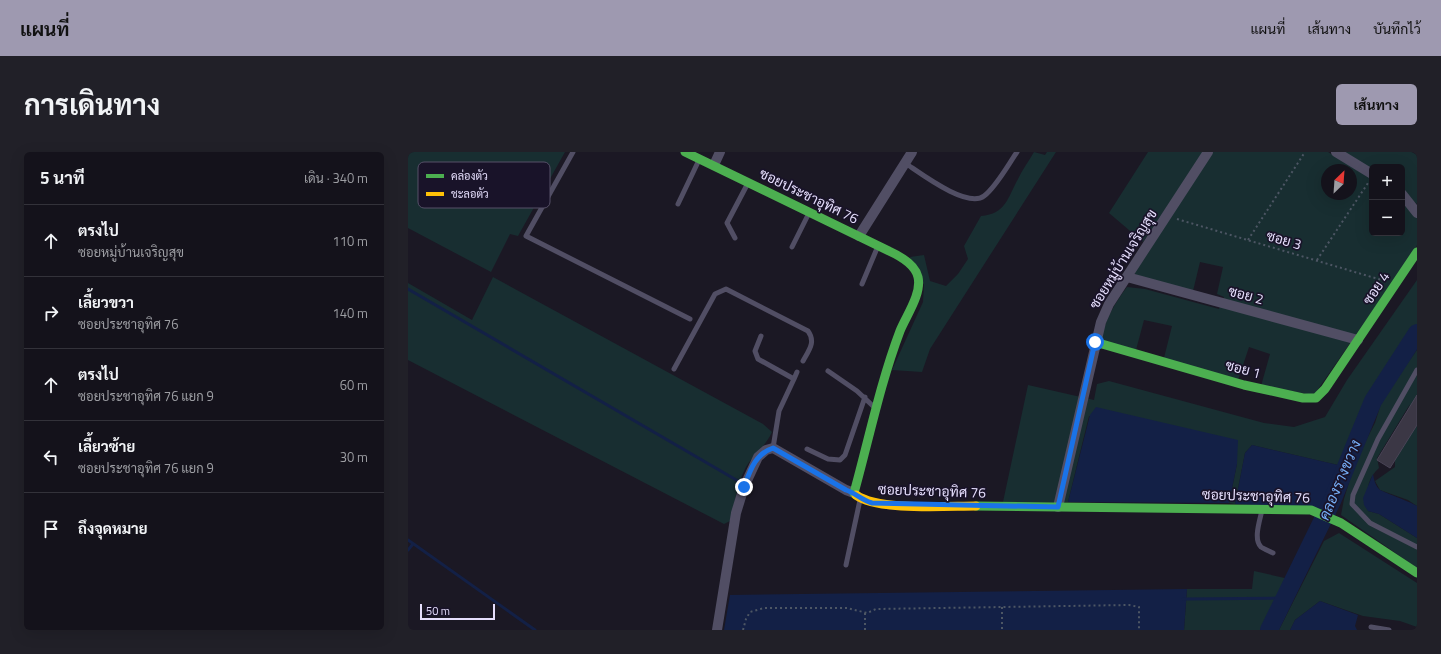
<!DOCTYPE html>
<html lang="th">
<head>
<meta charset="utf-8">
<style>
	:root { --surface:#14121b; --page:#212028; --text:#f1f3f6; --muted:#9d9ea3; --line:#33323a; --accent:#9e99b0 }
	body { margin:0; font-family:"Titillium Web",Sarabun,sans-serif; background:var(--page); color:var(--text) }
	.controls { position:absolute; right:12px; top:12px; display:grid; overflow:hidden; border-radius:6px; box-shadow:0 4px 16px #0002 }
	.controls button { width:36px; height:36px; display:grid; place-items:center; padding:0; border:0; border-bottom:1px solid var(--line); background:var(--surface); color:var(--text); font:20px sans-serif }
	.compass { position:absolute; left:913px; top:12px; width:36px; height:36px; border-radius:50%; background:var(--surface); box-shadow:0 4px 16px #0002; rotate:25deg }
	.scale { position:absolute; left:12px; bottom:10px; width:75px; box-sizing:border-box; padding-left:4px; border:2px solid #e5defc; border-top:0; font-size:11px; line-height:14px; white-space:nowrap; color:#e5defc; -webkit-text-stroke:3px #191329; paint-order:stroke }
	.stop { position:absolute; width:12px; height:12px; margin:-9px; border:3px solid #1a73e8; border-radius:50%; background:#fff }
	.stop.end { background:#1a73e8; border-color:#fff; box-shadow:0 1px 4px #0008 }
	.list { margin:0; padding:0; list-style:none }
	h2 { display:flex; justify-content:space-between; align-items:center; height:52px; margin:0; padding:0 16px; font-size:17px }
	h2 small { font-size:13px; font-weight:400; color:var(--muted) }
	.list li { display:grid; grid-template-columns:26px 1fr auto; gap:12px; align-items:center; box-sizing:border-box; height:72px; padding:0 16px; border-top:1px solid var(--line) }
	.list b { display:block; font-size:15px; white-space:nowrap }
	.list p { margin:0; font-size:13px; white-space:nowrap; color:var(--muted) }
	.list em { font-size:13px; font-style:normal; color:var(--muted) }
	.icon { flex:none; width:22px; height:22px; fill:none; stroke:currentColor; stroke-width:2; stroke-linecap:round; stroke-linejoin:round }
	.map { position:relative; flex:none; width:1009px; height:478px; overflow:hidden; border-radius:6px }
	header { display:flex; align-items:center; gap:24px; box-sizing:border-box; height:56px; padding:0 20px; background:var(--accent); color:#111 }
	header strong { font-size:19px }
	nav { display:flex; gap:22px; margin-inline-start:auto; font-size:14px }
	.intro { display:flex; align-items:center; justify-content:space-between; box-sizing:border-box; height:96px; padding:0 24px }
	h1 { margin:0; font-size:28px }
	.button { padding:10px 18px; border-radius:6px; background:var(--accent); color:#111; font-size:14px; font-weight:700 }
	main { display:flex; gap:24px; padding:0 24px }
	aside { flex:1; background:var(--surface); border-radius:6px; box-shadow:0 4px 16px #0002 }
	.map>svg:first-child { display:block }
	.green { fill:#182e31; fill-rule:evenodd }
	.water { fill:#132046 }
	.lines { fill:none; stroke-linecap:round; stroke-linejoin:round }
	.stream { stroke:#132046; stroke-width:3 }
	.river { stroke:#132046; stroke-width:18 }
	.building { fill:#3b3745; stroke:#494456 }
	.path { stroke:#4d5664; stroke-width:2; stroke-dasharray:2 3; stroke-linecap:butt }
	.lane { stroke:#514e64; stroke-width:5 }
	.street { stroke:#514e64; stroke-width:10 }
	.fast { stroke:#4caf50; stroke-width:9 }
	.slow { stroke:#ffc107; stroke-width:9 }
	.route { stroke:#1a73e8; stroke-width:5 }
	.labels { text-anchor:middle; stroke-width:3.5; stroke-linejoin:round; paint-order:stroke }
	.street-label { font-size:14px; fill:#e5defc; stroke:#191329 }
	.water-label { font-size:15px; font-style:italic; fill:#75acf4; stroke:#191329 }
	.key { fill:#191329; stroke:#565068; stroke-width:1 }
	.key-label { font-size:11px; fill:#e5defc }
</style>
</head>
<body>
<header>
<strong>แผนที่</strong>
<nav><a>แผนที่</a><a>เส้นทาง</a><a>บันทึกไว้</a></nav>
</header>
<div class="intro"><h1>การเดินทาง</h1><a class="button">เส้นทาง</a></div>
<main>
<aside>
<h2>5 นาที<small>เดิน · 340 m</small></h2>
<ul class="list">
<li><svg class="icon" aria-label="ahead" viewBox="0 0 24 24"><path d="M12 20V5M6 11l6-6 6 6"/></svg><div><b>ตรงไป</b><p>ซอยหมู่บ้านเจริญสุข</p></div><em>110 m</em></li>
<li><svg class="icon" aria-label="right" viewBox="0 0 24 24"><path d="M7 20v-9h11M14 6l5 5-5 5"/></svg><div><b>เลี้ยวขวา</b><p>ซอยประชาอุทิศ 76</p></div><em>140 m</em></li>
<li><svg class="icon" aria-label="ahead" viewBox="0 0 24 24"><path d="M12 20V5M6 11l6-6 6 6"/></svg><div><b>ตรงไป</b><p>ซอยประชาอุทิศ 76 แยก 9</p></div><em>60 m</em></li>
<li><svg class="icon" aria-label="left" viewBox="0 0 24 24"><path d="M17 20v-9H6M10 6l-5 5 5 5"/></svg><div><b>เลี้ยวซ้าย</b><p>ซอยประชาอุทิศ 76 แยก 9</p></div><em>30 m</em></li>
<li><svg class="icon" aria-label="arrive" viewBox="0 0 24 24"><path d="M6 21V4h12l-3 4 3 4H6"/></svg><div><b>ถึงจุดหมาย</b></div></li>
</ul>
</aside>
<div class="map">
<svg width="1009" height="478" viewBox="0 0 1009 478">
	<rect width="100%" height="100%" fill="#1b1824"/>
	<path class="green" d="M0 0H157L110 84 102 82 83 120 0 76Z
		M626 0 637 3 639 0H648L522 197 514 220 484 218 515 150 516 133 502 105 516 103 522 129 538 134 550 122 560 107 556 94 573 64C598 62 600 45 610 27 614 18 621 9 626 0Z
		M740 0H796L735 90 701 61Z
		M805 0H920L964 27V81H994V47L1009 66V93L1007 98 906 243 853 234 862 202 841 195 830 228 756 206 764 174 736 168 728 198 693 188C697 168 706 152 719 135L737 137 811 157 816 145 809 142 815 115 792 110 785 139 732 126 727 122V117ZM919 18H943V42H919Z
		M932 0H1004L1009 3V52L994 40V15H964V21Z
		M85 125 355 272 364 280C357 295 347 301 338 315 329 331 327 352 322 369L316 372 0 208V131L64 168Z
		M1009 128V177L976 225 944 291 930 313 844 293 837 301 827 352 821 351 829 312 681 264 660 350H595L620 233 686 248 689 232 701 229 856 271 886 275 917 265 939 228Z
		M1009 198V354L1000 348 972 338 967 329 987 315V294L1002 252 969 306 971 316C957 329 959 341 960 359L971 362 1009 386V416L933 363 936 347 947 310 967 271 975 245Z
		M931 381 1009 431V475L992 469 955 464 912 449 887 468 882 478H871L916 389Z
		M846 419 881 427 853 478H776L779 437H844Z"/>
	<path class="water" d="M688 255 830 288 829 312 821 351 660 350 682 263Z
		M844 293 930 313 929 331 915 357 827 352 837 301Z
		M965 322C966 327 967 333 971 337 974 340 1001 349 1009 354V386L971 362 960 359 956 353 955 346Z
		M779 437 776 478H316L322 443Z
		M912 449 950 463 947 474 949 478H882L887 468Z"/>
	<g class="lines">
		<path class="stream" d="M0 137 330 329
			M0 388 127 478
			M0 398 5 392
			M775 447 877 446"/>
		<path class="river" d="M861 478 924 349 965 249 1009 181"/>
	</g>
	<path class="building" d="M1009 243V273L982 316 969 308Z"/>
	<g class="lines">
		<path class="path" d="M769 67 977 129
			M840 88 897 0
			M909 108 960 31
			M594 455V478
			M457 461V478
			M335 478 338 467 342 460 356 456H439L459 461 468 457 721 453 731 455V478"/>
		<path class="lane" d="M165 0 118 84 282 167
			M497 11C511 20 559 57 576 44 588 35 600 13 609 0
			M270 52 291 8
			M327 86 319 71 340 31
			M384 95 401 61
			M454 132 470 94
			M353 184 347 199 350 207 386 227 371 259 365 296
			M266 217 307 142 318 137 400 179C408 190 401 198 395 209
			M1009 218 970 287 945 343 944 352 962 371 1009 395
			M420 219 449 239 466 255
			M386 227 389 220
			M399 297 420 307 432 308 437 303 457 245
			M854 358C852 368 845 387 853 395 856 397 861 399 865 401
			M438 413 452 348
			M963 475 981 478"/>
		<path class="street" d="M928 0 964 22
			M306 13 312 0
			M994 42 1009 61
			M451 84 504 0
			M719 125 950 188
			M650 355 693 170 701 152 800 0
			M309 478 328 361 336 335 350 305 358 298 365 296 438 338 446 341"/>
		<path class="fast" d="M277 0 481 99C492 104 507 112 510 125 514 142 498 164 492 179 472 232 461 287 446 341L448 343
			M687 190 836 233 895 246H908L917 237 1009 100
			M568 354 903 358 933 371 1009 421"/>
		<path class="slow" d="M448 343C470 359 538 354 568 354"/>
	</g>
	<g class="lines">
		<path class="route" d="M336 335C342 319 347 302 365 296L438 338C447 341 454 348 464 351L650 355 687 190"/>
	</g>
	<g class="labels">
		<g class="street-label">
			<text transform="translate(401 44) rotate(26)" y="5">ซอยประชาอุทิศ 76</text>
			<text transform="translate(876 88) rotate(16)" y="5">ซอย 3</text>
			<text transform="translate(715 107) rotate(-58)" y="5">ซอยหมู่บ้านเจริญสุข</text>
			<text transform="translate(968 136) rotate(-56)" y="5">ซอย 4</text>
			<text transform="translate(838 143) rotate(15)" y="5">ซอย 2</text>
			<text transform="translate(835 217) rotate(15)" y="5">ซอย 1</text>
			<text transform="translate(524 339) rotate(2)" y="5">ซอยประชาอุทิศ 76</text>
			<text transform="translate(848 344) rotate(2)" y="5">ซอยประชาอุทิศ 76</text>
		</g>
		<g class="water-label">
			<text transform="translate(932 328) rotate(-67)" y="5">คลองรางขวาง</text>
		</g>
	</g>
	<rect x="10" y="10" width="132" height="46" rx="6" class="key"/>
	<rect x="18" y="22" width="18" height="4" fill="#4caf50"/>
	<rect x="18" y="40" width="18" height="4" fill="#ffc107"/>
	<g class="key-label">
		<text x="43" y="28">คล่องตัว</text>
		<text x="43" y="46">ชะลอตัว</text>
	</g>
</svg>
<div class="controls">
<button>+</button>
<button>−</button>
</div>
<svg class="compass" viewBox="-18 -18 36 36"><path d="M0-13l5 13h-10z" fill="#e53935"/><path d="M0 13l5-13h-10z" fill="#9d9ea3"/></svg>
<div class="scale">50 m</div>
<div class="stop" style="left:687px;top:190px"></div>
<div class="stop end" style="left:336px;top:335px"></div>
</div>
</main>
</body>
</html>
